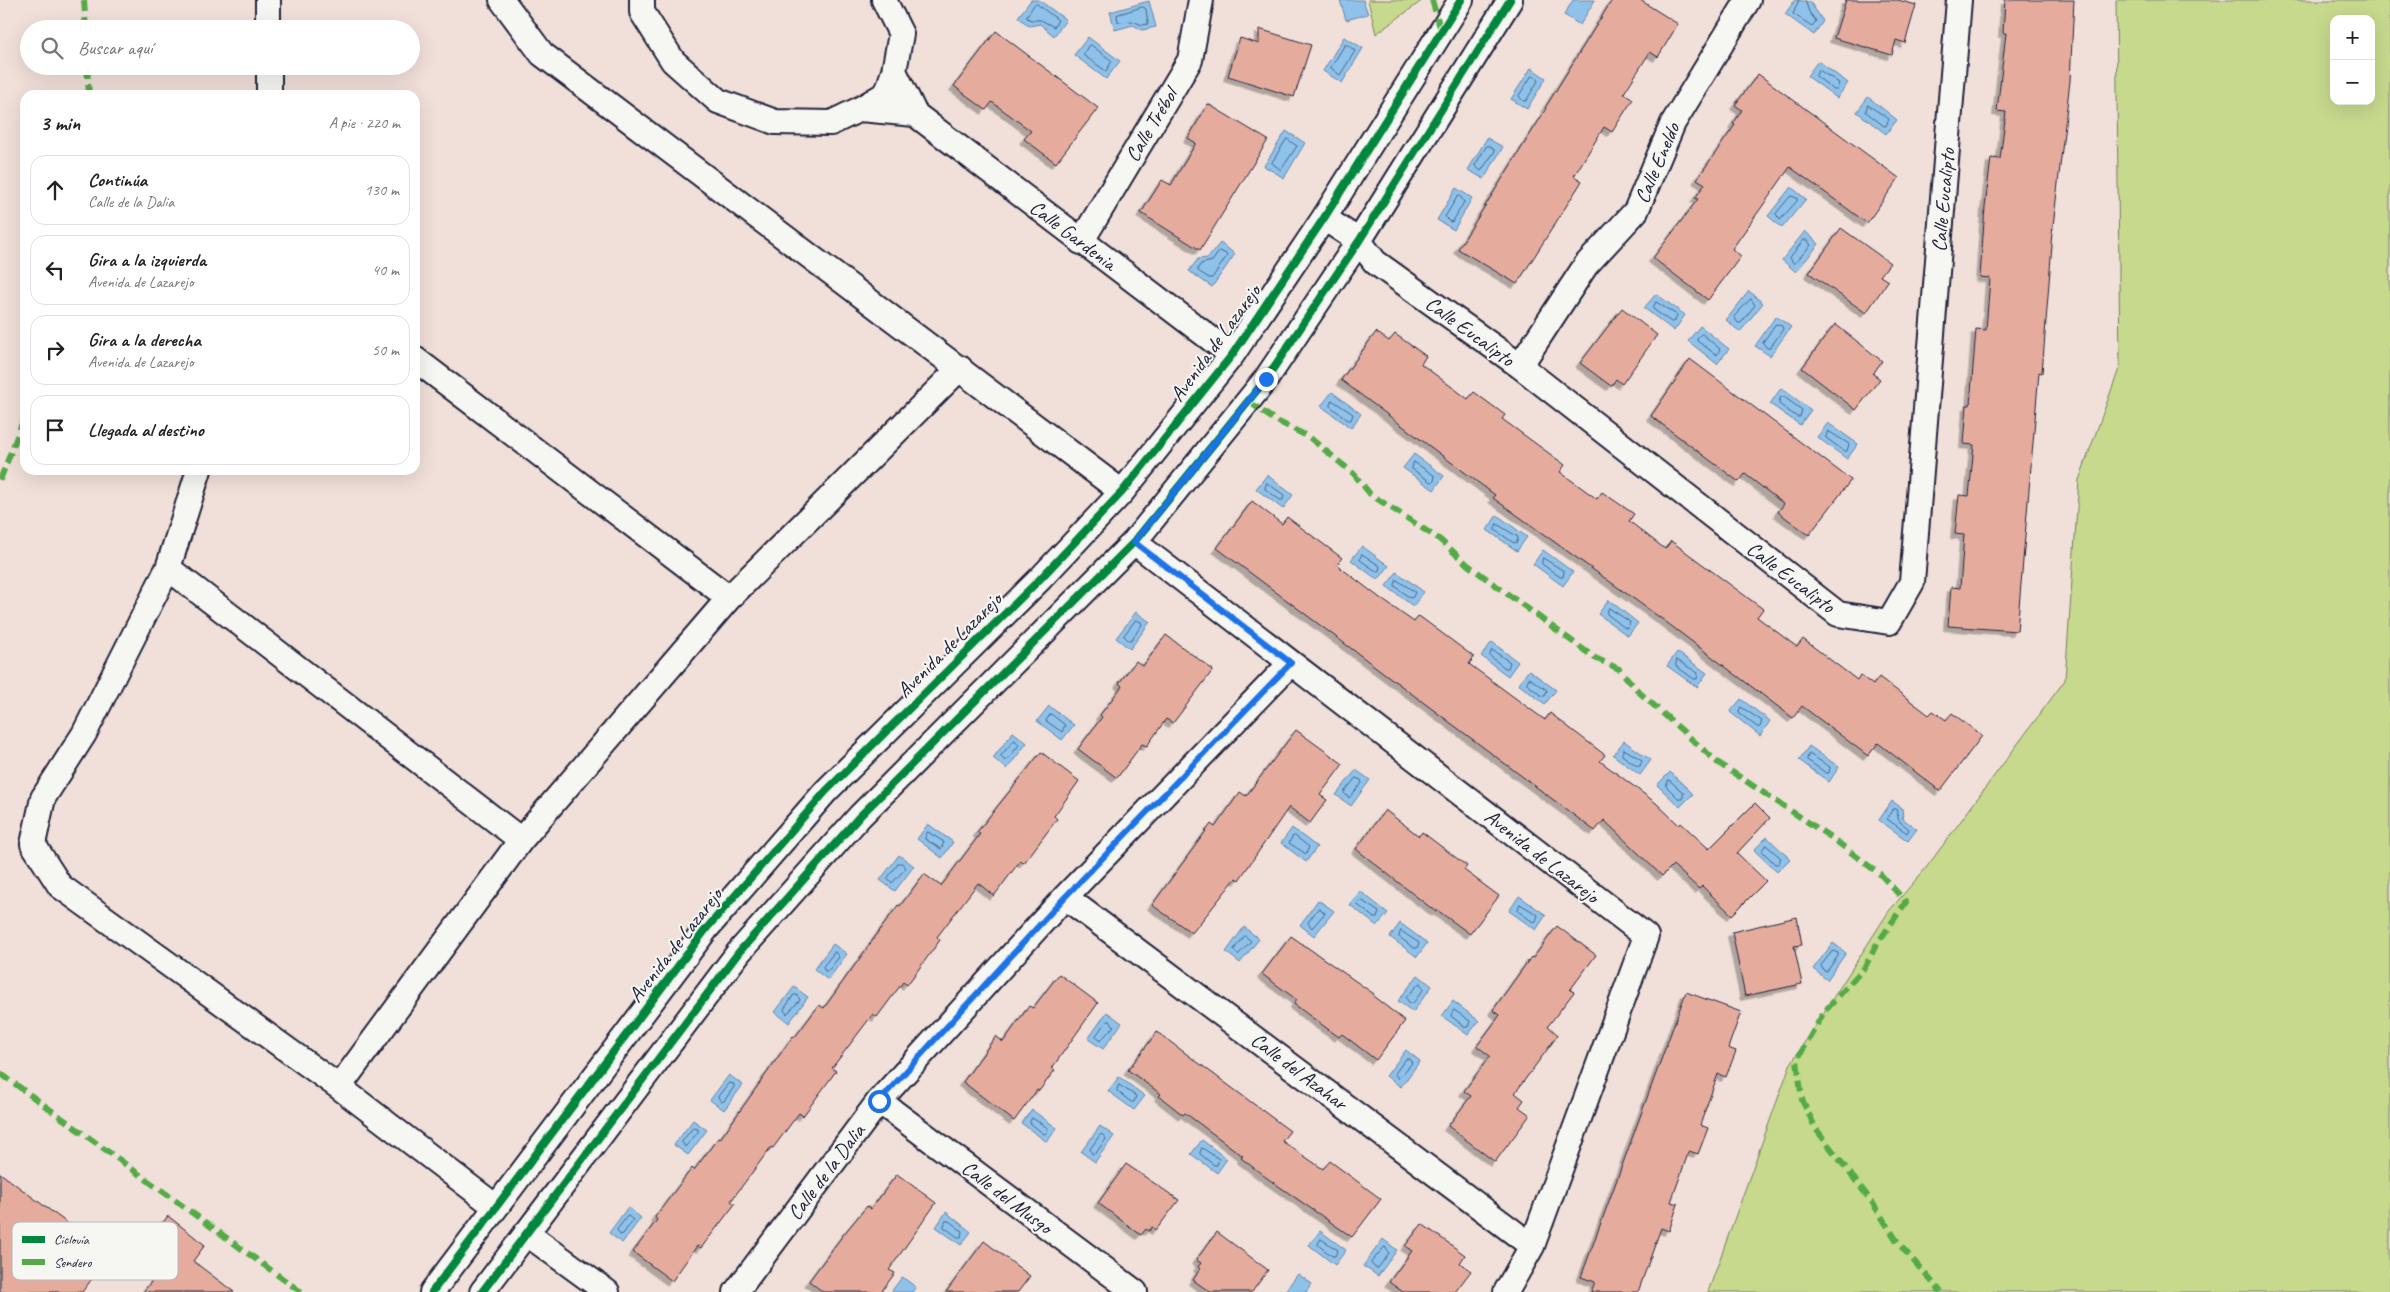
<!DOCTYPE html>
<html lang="es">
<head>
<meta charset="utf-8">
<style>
	:root { --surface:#fff; --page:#f6f6f6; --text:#222; --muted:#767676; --line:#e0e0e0 }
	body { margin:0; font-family:Caveat,sans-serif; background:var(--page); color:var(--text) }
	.controls { position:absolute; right:15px; top:15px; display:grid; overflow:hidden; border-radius:10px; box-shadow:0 5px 20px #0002 }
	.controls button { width:45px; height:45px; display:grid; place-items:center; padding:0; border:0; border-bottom:1px solid var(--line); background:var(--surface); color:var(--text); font:25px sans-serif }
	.stop { position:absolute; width:15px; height:15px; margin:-11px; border:4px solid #1a73e8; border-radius:50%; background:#fff }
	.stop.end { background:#1a73e8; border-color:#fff; box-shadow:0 1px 5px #0008 }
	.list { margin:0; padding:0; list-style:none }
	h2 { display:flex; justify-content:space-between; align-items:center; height:65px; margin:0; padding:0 20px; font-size:21px }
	h2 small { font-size:16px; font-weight:400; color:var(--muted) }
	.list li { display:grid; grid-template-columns:32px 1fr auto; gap:15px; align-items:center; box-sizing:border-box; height:70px; margin:0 10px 10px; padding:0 10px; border:1px solid var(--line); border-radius:15px }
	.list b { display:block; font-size:19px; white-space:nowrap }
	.list p { margin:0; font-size:16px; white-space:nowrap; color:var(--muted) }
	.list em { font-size:16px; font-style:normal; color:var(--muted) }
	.icon { flex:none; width:28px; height:28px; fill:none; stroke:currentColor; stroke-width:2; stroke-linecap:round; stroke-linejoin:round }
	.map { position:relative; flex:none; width:2390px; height:1292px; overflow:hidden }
	.search { position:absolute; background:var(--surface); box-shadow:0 5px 20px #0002; left:20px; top:20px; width:400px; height:55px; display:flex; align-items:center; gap:12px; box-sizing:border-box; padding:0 18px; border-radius:28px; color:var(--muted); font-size:19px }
	.panel { position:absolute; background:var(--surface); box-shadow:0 5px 20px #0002; left:20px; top:90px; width:400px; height:385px; border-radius:15px }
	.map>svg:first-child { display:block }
	.grass { fill:#c6d98d; stroke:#747e64; fill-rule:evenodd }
	.water { fill:#8ec2eb; stroke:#6382a5 }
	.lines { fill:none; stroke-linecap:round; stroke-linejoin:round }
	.shore { stroke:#4d6281; stroke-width:1 }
	.building { fill:#e5ac9e; stroke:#22223b; filter:url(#shadow) }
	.minor-casing { stroke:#22223b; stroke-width:28 }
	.minor { stroke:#f6f6f2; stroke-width:24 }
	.quiet { stroke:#53aa46; stroke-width:6; stroke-dasharray:12 6; stroke-linecap:butt }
	.cycleway-casing { stroke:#f6f6f2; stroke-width:11 }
	.cycleway { stroke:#00873e; stroke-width:8 }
	.route { stroke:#1a73e8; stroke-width:6 }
	.labels { text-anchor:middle; stroke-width:4; stroke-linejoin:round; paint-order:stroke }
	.street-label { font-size:21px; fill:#22223b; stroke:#f6f6f2 }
	.key { fill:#f6f6f2; stroke:#b6b6bb; stroke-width:1 }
	.key-label { font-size:14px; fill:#22223b }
</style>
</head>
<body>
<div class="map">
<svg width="2390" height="1292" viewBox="0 0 2390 1292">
	<defs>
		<filter id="shadow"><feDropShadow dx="-4.5" dy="4.5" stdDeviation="0" flood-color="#0004"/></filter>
	</defs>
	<rect width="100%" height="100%" fill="#f1e0d9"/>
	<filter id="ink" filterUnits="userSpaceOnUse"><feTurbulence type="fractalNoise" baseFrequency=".02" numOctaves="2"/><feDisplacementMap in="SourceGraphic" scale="10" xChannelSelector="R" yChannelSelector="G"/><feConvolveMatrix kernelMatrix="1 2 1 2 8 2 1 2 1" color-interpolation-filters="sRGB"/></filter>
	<g filter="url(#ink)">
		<path class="grass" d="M1368 0H1423L1376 34Z
			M2116 0H2390V1292H1708L1790 1065 1889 911 1926 868 2065 680 2079 480 2120 366ZM2334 19H2371V101H2334Z"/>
		<path class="water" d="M1031 0H1039L1066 20 1054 36 1040 24 1029 26 1018 17Z
			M1340 0H1363L1368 14 1346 20Z
			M1573 0H1595L1580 25 1564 15Z
			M1795 0 1810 2 1823 21 1814 35 1785 14Z
			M1149 1 1156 27 1142 30 1133 25 1115 30 1110 12Z
			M1088 37 1120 61 1106 79 1074 55Z
			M1344 37 1363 48 1342 83 1323 71Z
			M1818 61 1848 83 1837 98 1807 76Z
			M1531 68 1546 78 1527 109 1511 99Z
			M1868 97 1897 120 1886 134 1857 112Z
			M1286 131 1305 143 1284 178 1264 166Z
			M1487 138 1503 147 1484 179 1468 170Z
			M1791 187 1806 199 1782 228 1768 216Z
			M1456 188 1472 198 1454 230 1437 220Z
			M1805 231 1819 244 1796 272 1782 260Z
			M1220 243 1235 254 1212 287 1189 271 1198 259 1208 258Z
			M1749 291 1763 303 1740 332 1726 320Z
			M1656 294 1685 315 1674 331 1644 308Z
			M1776 316 1791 327 1770 356 1755 346Z
			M1700 326 1729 349 1717 364 1688 341Z
			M1781 388 1811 410 1800 425 1770 404Z
			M1332 392 1361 414 1351 428 1321 406Z
			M1828 423 1858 444 1847 459 1817 437Z
			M1414 454 1444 476 1434 490 1403 468Z
			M1267 475 1293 495 1283 509 1256 489Z
			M1497 515 1527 537 1517 551 1487 530Z
			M1362 546 1389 566 1378 580 1351 560Z
			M1543 550 1573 572 1563 586 1533 564Z
			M1397 572 1424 592 1413 606 1386 586Z
			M1609 600 1638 623 1628 636 1598 614Z
			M1136 612 1150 622 1130 649 1116 638Z
			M1492 642 1518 662 1508 676 1481 656Z
			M1677 652 1707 673 1697 687 1667 666Z
			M1529 670 1556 690 1545 704 1518 684Z
			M1741 699 1770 721 1760 736 1730 712Z
			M1049 706 1074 725 1062 740 1037 721Z
			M1013 732 1027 743 1007 769 993 758Z
			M1624 741 1651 760 1640 775 1613 755Z
			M1809 746 1839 767 1829 782 1799 760Z
			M1356 770 1370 780 1351 806 1336 795Z
			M1670 772 1693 794 1680 807 1657 785Z
			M1892 801 1902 808 1903 819 1917 829 1908 841 1879 820Z
			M928 824 953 842 942 858 917 839Z
			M1292 828 1317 847 1306 862 1281 843Z
			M1767 837 1790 859 1777 872 1754 850Z
			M899 855 914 866 895 891 880 880Z
			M1360 891 1388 913 1377 926 1350 905Z
			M1519 896 1546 915 1536 930 1509 911Z
			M1318 900 1334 911 1314 936 1300 925Z
			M1400 923 1427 943 1417 957 1390 937Z
			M1244 927 1259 939 1240 963 1226 952Z
			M1833 943 1846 953 1827 980 1813 969Z
			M833 944 847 954 828 980 814 969Z
			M1418 975 1432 986 1413 1012 1398 1001Z
			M794 987 808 997 789 1023 775 1012Z
			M1453 1001 1479 1021 1468 1035 1442 1016Z
			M1107 1012 1122 1023 1103 1049 1088 1039Z
			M1406 1050 1420 1061 1401 1087 1386 1076Z
			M729 1075 743 1085 724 1110 710 1100Z
			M1119 1077 1145 1096 1134 1110 1108 1091Z
			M1032 1110 1057 1128 1047 1142 1021 1123Z
			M693 1120 707 1130 688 1155 674 1145Z
			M1100 1126 1114 1136 1095 1162 1081 1152Z
			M1202 1140 1227 1159 1217 1173 1191 1154Z
			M628 1207 641 1218 622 1243 609 1233Z
			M946 1212 971 1232 961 1245 936 1227Z
			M1320 1231 1346 1250 1335 1265 1309 1245Z
			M1383 1239 1397 1250 1378 1276 1363 1266Z
			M1298 1274 1312 1284 1306 1292H1284Z
			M902 1277 916 1287 912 1292H891Z"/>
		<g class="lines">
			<path class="shore" d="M1799 0 1793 14 1812 26 1816 21 1809 12 1805 0
				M1037 4 1058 20 1054 27 1041 20H1031L1026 17 1034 5Z
				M1143 7 1146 9 1148 24 1142 25 1133 21 1118 22 1117 15Z
				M1091 45 1112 61 1106 71 1083 55 1088 46Z
				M1345 45H1348L1355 51 1340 75 1331 68Z
				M1819 70 1839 83 1837 90H1834L1816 76Z
				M1532 76 1538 78V81L1526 101H1523L1519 96Z
				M1868 105 1889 119 1886 126H1884L1866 112Z
				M1287 139 1297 146 1281 170 1272 163Z
				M1487 146H1490L1495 151 1481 171 1475 166Z
				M1460 196 1464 202 1453 221 1450 222 1445 217 1457 197Z
				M1791 196 1797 198V201L1780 220 1776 214Z
				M1804 240H1807L1811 245 1794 264 1790 258Z
				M1220 251 1226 254 1227 256 1212 278H1209L1198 271V268L1201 264 1212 261Z
				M1751 299 1755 305 1741 323H1738L1734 317Z
				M1656 302 1677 315 1674 322H1671L1653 309Z
				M1776 324 1782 326 1783 329 1770 348H1767L1763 343Z
				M1702 334 1720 349 1717 355 1697 341V338Z
				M1781 397H1784L1802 410 1800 417H1797L1779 404Z
				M1332 400 1353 414 1351 420H1348L1330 406Z
				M1828 431 1849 444 1847 451H1844L1826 438Z
				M1414 462 1435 476 1434 481 1431 482 1412 469Z
				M1267 483 1284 495 1283 500H1280L1265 489Z
				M1497 524 1518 537 1517 542 1514 543 1495 530Z
				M1362 554 1380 566 1379 571H1376L1360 560Z
				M1543 558 1564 571 1563 577H1560L1542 564Z
				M1397 580 1415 592 1413 597 1410 598 1395 586Z
				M1609 608 1630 622 1628 628H1625L1607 614Z
				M1136 620 1141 622 1142 625 1131 640H1128L1124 636Z
				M1492 650 1510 662 1508 668H1505L1490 656Z
				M1677 660 1698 673 1697 679H1694L1676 666Z
				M1529 678 1547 690 1545 696H1542L1527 684Z
				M1741 707 1762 721 1760 727H1757L1739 713Z
				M1051 714 1065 725 1062 732 1046 721Z
				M1015 740 1019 745 1007 760 1005 761 1001 756Z
				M1624 749 1642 760 1640 766H1637L1622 755Z
				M1809 754 1830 767 1829 773H1826L1807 760Z
				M1356 778 1361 780 1362 783 1349 798 1344 793Z
				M1669 780 1684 793 1682 799H1679L1666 786Z
				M1896 809 1899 821 1909 829 1907 833 1887 819 1892 810Z
				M928 832 944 842 941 849 925 839Z
				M1295 836 1309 847 1306 854 1289 843 1292 837Z
				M1766 845 1781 858 1778 864H1775L1762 851Z
				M899 863H902L906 868 892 883 888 878Z
				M1361 900 1379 912 1377 918H1374L1358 905Z
				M1520 904 1538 915 1536 921 1533 922 1518 911Z
				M1319 908 1325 913 1312 928 1308 923Z
				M1401 931 1419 943 1417 948H1414L1399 937Z
				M1245 936 1251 941 1238 955 1234 950Z
				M1833 951 1838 953V956L1827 971H1824L1821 966Z
				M835 952 839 957 828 971H825L823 967Z
				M1420 983 1424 989 1413 1003 1410 1004 1406 998Z
				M794 995H797L800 1000 787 1014 784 1010Z
				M1454 1010 1470 1021 1468 1027H1465L1451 1016Z
				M1107 1021H1110L1114 1026 1100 1041 1096 1036Z
				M1406 1059H1409L1412 1063 1398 1079 1395 1074Z
				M729 1083 734 1084V1087L724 1101 721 1102 718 1097Z
				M1119 1085 1136 1096 1134 1102H1131L1117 1091Z
				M1032 1118 1048 1128 1047 1133 1044 1134 1030 1123Z
				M693 1128 698 1129V1132L685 1147 682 1142Z
				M1103 1135 1106 1139 1096 1153 1092 1154 1090 1149 1100 1135Z
				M1202 1148 1219 1159 1217 1165H1214L1200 1154Z
				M628 1216 633 1220 623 1234 620 1235 617 1230Z
				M946 1221H949L962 1231 961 1237H958L944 1227Z
				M1321 1239 1338 1250 1335 1256H1332L1318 1245Z
				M1385 1247 1389 1253 1378 1268H1375L1371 1263Z"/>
		</g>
		<path class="building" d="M1612 0H1640L1678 24 1658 57 1650 52 1624 93 1633 99 1612 132 1604 127 1574 176 1582 181 1517 284 1458 249 1546 109 1545 108Z
			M1846 0H1898L1916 5 1905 43 1896 40 1892 55 1834 38Z
			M2005 0H2074L2070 81 2051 243 2052 244 2042 373 2039 372 2017 631 1948 626 1951 587 1960 588 1964 535 1955 534 1959 495 1969 496 1974 445 1964 444 1967 405H1970L1976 329 1986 330 1990 278 1980 277 1985 207 1991 158 2000 159 2006 112 1997 111 2006 33H2003Z
			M1259 29 1311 45 1294 97 1228 76 1240 38 1259 44Z
			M996 31 1098 108 1056 163 1024 139 1031 131 992 102 986 110 954 86Z
			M1758 74 1899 178 1867 223 1790 167 1732 249 1741 256 1708 300 1653 258 1698 199 1695 198 1705 184 1697 179 1735 125 1733 124 1742 110 1735 105Z
			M1208 104 1268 140 1200 250 1141 213 1162 180 1171 185 1196 143 1188 138Z
			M1841 228 1890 263 1880 276 1888 281 1866 313 1809 273Z
			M1622 308 1657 335 1622 384 1616 379 1611 386 1580 363Z
			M1835 324 1882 361 1873 374 1880 379 1856 410 1802 368Z
			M1376 332 1389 341 1395 334 1426 356 1421 364 1468 399 1474 392 1505 415 1502 419 1565 465 1560 472 1597 499 1602 492 1634 514 1629 521 1665 549 1671 541 1732 586 1763 609 1757 617 1797 647 1803 639 1857 680 1860 675 1873 685 1879 677 1929 715 1933 711 1946 720 1952 713 1982 736 1940 791 1878 743 1868 756 1802 706 1793 718 1662 619 1493 498 1495 495 1341 380Z
			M1690 359 1851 480 1809 535 1778 512 1784 504 1745 474 1739 482 1651 416Z
			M1252 501 1282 524 1287 517 1342 558 1337 565 1380 598 1414 622 1419 616 1474 657 1469 664 1545 720 1550 713 1605 755 1600 761 1656 803 1679 825 1681 823 1709 849 1755 803 1770 818 1737 853 1766 881 1732 915 1702 886 1699 889 1673 865 1662 876 1604 820 1595 831 1217 548Z
			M1166 635 1213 670 1173 723 1166 719 1147 746 1142 744 1117 778 1078 749 1102 717 1100 715 1122 686 1119 683 1136 661 1143 666Z
			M1296 730 1343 764 1320 795 1327 800 1310 823 1289 807 1239 880 1236 878 1192 933 1152 905 1211 824 1215 827 1240 792 1246 796Z
			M1041 752 1079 781 1054 816 1057 819 1024 863 1020 861 994 896 978 883 937 937 940 940 907 985 903 982 877 1017 873 1014 832 1068 836 1071 803 1116 799 1113 773 1148 771 1147 731 1201 735 1204 701 1248 697 1246 672 1281 633 1252 657 1220 655 1217 692 1168 694 1170 718 1138 720 1139 793 1036 795 1037 819 1005 824 1008 898 905 900 906 924 874 941 886 980 834 977 832Z
			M1385 810 1419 836 1422 832 1467 866 1464 870 1499 896 1470 934 1437 910 1436 912 1356 849Z
			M1797 917 1802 945 1794 946 1802 984 1745 996 1732 932Z
			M1557 926 1596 955 1570 990 1574 992 1548 1026 1558 1035 1515 1093 1524 1100 1519 1107 1530 1115 1495 1162 1448 1126 1471 1096 1464 1091 1490 1056 1477 1046 1500 1015 1493 1010 1531 957 1533 958Z
			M1291 936 1374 994 1373 996 1405 1021 1376 1060 1342 1034 1339 1037 1318 1022 1294 1004 1297 1000 1262 974Z
			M1059 974 1098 1003 1052 1068 1055 1070 1039 1091 1037 1090 1014 1121 963 1082 996 1036 1003 1042 1029 1006 1033 1008Z
			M1686 992 1741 1012 1728 1048 1736 1051 1726 1077 1718 1074 1700 1125 1708 1128 1698 1154 1689 1151 1671 1202 1678 1204 1669 1231 1661 1228 1638 1292H1591L1595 1282 1581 1277Z
			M1157 1032 1290 1131 1282 1141 1323 1169 1330 1161 1381 1199 1352 1237 1267 1178 1241 1158 1243 1156 1185 1113 1183 1115 1159 1096 1161 1094 1128 1070Z
			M1126 1164 1179 1200 1156 1230 1152 1227 1149 1231 1146 1229 1141 1235 1098 1203Z
			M0 1173 110 1255 82 1292H0Z
			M897 1174 936 1203 889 1270 895 1273 881 1292H823L809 1281 843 1235 867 1206 871 1209Z
			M168 1216 205 1245 193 1261 234 1292H143L159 1272 138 1256Z
			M1422 1224 1465 1255 1460 1263 1471 1271 1455 1292H1403L1389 1282 1412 1251 1405 1246Z
			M1217 1232 1268 1270 1252 1292H1210L1193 1280 1200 1269 1198 1267 1201 1263 1196 1260Z
			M984 1241 1030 1276 1018 1292H946Z"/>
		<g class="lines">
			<g class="minor-casing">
				<path id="minor" d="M268 0V29
					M502 0 542 54 1122 492
					M642 0V12L673 61 718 101 775 122 831 123 860 109 887 93 894 71 901 34 884 0
					M269 66V95
					M894 71 915 114 1232 355
					M860 109 915 114
					M1324 218 1359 241 1375 262 1520 366 1838 614 1889 622 1912 582 1959 0
					M1081 242 1190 60 1201 0
					M415 359 729 598
					M1520 366 1586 265 1636 211 1673 123 1748 0
					M199 470 168 568 84 734 43 798 33 844 60 886 339 1087 496 1207
					M1134 542 1646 936 1532 1246 1506 1292
					M168 568 521 840
					M1065 897 1532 1246
					M339 1087 521 840 729 598 960 368
					M879 1101 1135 1292
					M526 1233 607 1292
					M432 1292 706 929 826 791 1040 579 1122 492 1232 355 1324 218 1461 0
					M482 1292 739 952 860 816 1134 542 1266 379 1359 241 1510 0
					M736 1292 879 1101 1065 897 1291 663"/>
			</g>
			<use href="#minor" class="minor"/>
			<path class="quiet" d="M84 0 86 29
				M1432 0 1441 31
				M87 66 89 95
				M1248 401 1273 419 1309 437 1354 474 1370 494 1439 539 1468 565 1595 658 1619 669 1639 692 1717 762 1832 838 1881 875 1906 902 1875 947 1865 967 1824 1012 1797 1060 1802 1100 1816 1129 1872 1202 1899 1244 1941 1292
				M0 480 25 416
				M0 1073 301 1292"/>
			<g class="cycleway-casing">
				<path id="cycleway" d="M432 1292 706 929 826 791 1040 579 1122 492 1232 355 1324 218 1461 0
					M482 1292 739 952 860 816 1134 542 1266 379 1359 241 1510 0"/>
			</g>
			<use href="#cycleway" class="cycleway"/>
		</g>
	</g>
	<g class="lines" filter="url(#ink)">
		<path class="route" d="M879 1101 1065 897 1291 663 1134 542 1266 379"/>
	</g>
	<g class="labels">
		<g class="street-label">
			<text transform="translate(1151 125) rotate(-59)" y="7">Calle Trébol</text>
			<text transform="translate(1657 163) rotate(-67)" y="7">Calle Eneldo</text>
			<text transform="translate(1943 200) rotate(-85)" y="7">Calle Eucalipto</text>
			<text transform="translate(1073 235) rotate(37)" y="7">Calle Gardenia</text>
			<text transform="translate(1470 331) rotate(36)" y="7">Calle Eucalipto</text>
			<text transform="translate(1215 343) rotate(-54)" y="7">Avenida de Lazarejo</text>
			<text transform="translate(1791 577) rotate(37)" y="7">Calle Eucalipto</text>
			<text transform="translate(949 645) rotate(-45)" y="7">Avenida de Lazarejo</text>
			<text transform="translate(1542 856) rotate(38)" y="7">Avenida de Lazarejo</text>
			<text transform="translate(675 945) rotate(-52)" y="7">Avenida de Lazarejo</text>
			<text transform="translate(1299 1071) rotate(37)" y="7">Calle del Azahar</text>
			<text transform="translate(826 1172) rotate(-53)" y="7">Calle de la Dalia</text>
			<text transform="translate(1007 1197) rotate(37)" y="7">Calle del Musgo</text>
		</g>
	</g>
	<rect x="12" y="1222" width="166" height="58" rx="8" class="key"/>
	<rect x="22" y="1236" width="23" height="7" fill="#00873e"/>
	<rect x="22" y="1259" width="23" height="6" fill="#53aa46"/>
	<g class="key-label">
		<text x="54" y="1244">Ciclovía</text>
		<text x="54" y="1267">Sendero</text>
	</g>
</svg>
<div class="controls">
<button>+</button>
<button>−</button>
</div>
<div class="stop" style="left:879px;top:1101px"></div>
<div class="stop end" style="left:1266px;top:379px"></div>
<div class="search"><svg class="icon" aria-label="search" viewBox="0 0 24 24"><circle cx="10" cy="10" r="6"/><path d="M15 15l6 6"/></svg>Buscar aquí</div>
<section class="panel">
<h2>3 min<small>A pie · 220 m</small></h2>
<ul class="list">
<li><svg class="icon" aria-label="ahead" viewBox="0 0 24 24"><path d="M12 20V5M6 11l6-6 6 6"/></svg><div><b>Continúa</b><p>Calle de la Dalia</p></div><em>130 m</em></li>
<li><svg class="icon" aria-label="left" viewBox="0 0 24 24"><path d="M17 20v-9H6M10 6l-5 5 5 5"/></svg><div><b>Gira a la izquierda</b><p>Avenida de Lazarejo</p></div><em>40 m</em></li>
<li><svg class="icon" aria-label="right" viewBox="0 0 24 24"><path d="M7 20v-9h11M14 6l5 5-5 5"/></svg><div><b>Gira a la derecha</b><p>Avenida de Lazarejo</p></div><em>50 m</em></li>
<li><svg class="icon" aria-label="arrive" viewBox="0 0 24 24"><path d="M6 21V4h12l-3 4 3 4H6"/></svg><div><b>Llegada al destino</b></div></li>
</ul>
</section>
</div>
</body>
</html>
